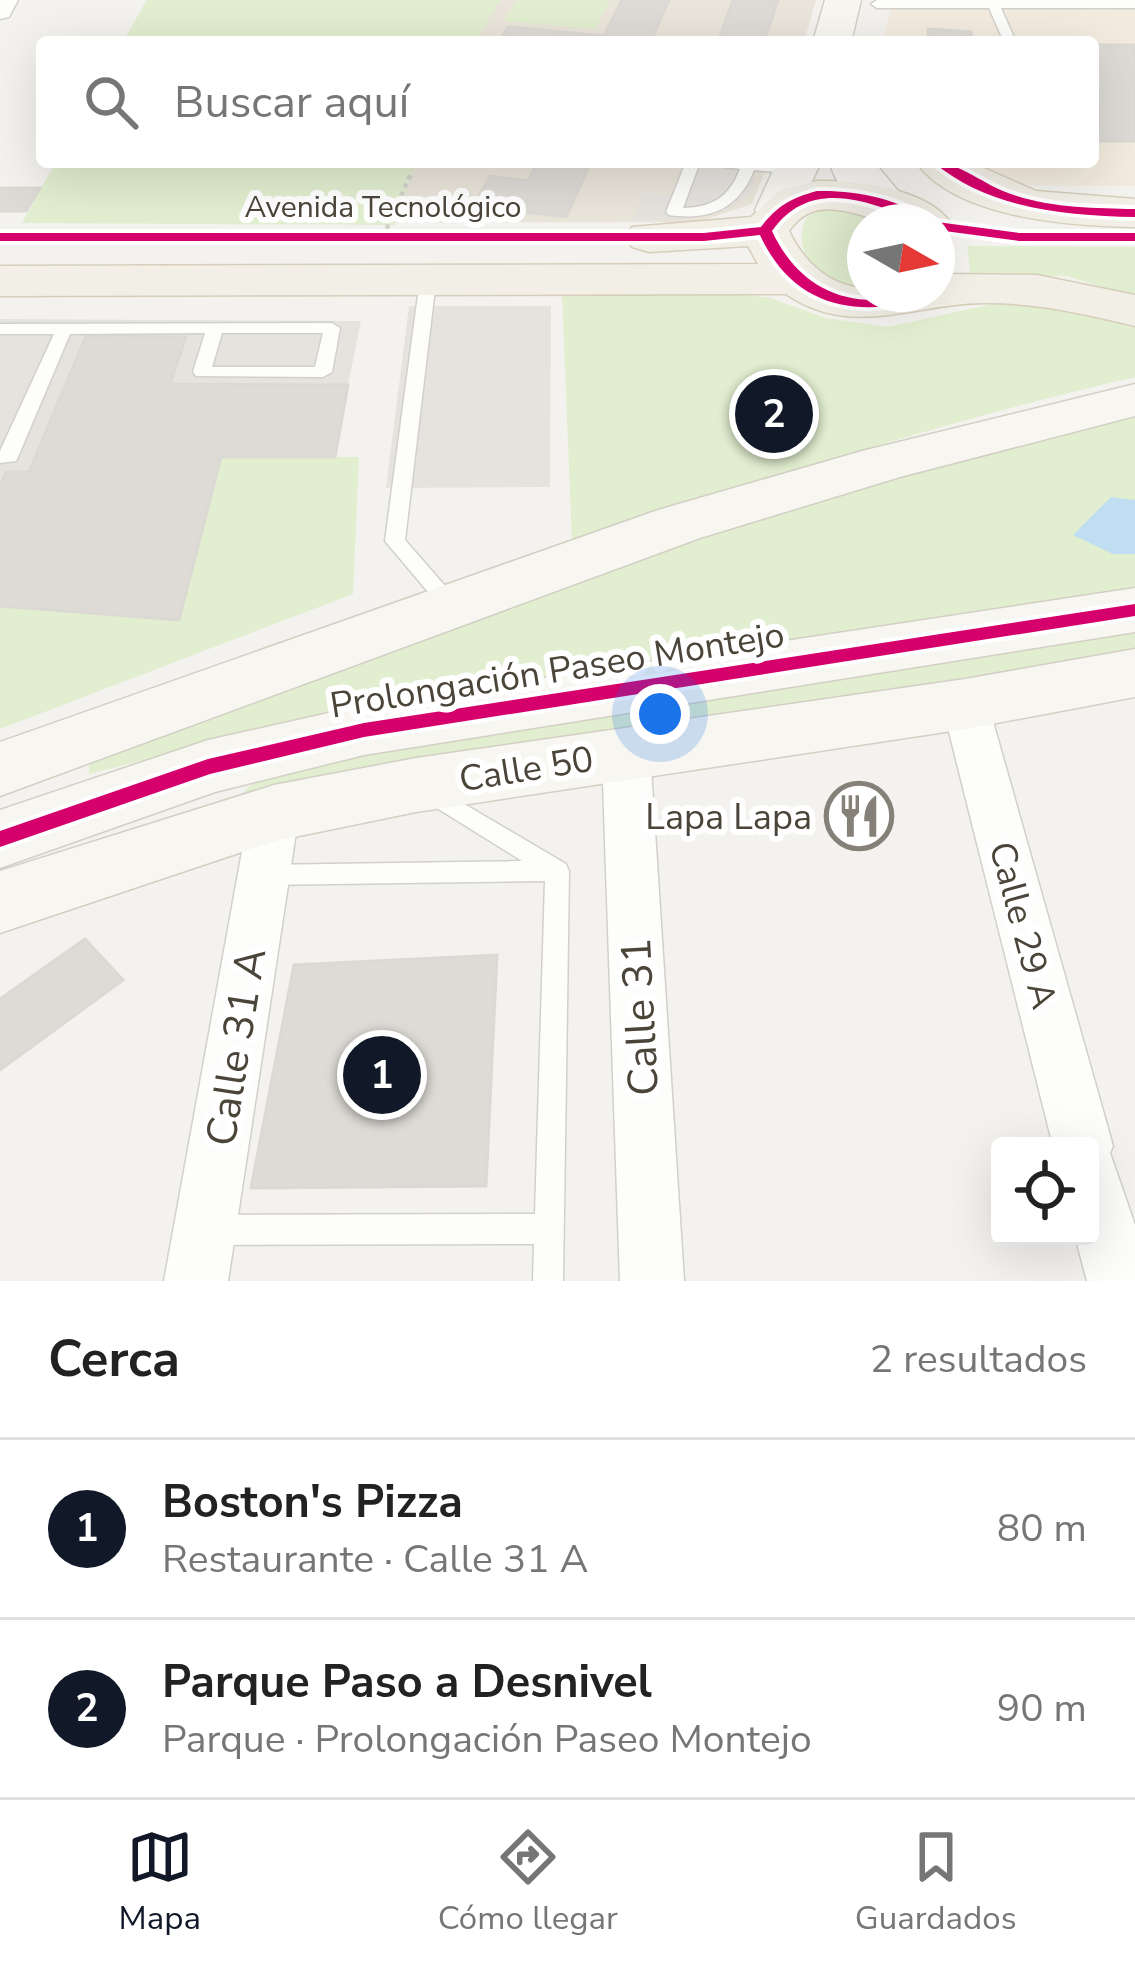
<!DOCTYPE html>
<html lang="es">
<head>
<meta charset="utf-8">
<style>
	:root { --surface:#fff; --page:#f6f6f6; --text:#222; --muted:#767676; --line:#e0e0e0; --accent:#111827 }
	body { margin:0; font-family:"Nunito Sans",sans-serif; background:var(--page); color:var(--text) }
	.controls { position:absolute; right:36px; bottom:36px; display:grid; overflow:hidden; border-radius:12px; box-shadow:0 12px 48px #0002 }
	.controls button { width:108px; height:108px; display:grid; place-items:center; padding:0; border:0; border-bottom:3px solid var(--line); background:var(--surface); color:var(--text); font:60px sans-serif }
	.compass { position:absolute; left:847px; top:204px; width:108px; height:108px; border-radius:50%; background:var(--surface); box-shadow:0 12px 48px #0002; rotate:99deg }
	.you { position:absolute; left:660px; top:714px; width:42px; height:42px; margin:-30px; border:9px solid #fff; border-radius:50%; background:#1a73e8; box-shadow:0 0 0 18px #1a73e833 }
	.badge { display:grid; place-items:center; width:78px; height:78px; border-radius:50%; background:var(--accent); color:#fff; font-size:39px; font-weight:700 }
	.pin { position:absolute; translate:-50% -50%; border:6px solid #fff; box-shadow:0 3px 12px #0006 }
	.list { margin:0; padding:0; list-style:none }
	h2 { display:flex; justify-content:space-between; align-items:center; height:156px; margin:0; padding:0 48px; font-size:51px }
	h2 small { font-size:39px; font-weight:400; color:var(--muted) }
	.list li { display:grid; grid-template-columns:78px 1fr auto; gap:36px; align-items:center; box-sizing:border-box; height:180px; padding:0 48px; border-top:3px solid var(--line) }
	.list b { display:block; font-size:45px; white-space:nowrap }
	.list p { margin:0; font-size:39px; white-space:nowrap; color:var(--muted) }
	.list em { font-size:39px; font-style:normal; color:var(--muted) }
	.icon { flex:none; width:66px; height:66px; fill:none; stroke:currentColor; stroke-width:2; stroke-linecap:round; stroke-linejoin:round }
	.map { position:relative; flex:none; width:1135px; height:1281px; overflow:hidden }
	.search { position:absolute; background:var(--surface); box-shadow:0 12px 48px #0002; left:36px; right:36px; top:36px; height:132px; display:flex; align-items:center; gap:30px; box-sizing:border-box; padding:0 42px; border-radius:12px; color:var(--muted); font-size:45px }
	.sheet { height:516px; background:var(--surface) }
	nav { display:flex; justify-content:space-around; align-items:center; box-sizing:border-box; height:168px; border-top:3px solid var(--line); background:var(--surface); font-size:33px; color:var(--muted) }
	nav a { display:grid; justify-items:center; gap:6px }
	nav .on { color:var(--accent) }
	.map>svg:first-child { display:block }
	.commercial { fill:#f3ebdf }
	.education { fill:#eae5da }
	.green { fill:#e1eecf }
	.parking { fill:#e6e3df }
	.water { fill:#c0ddf1 }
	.building { fill:#dedbd6; stroke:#dcd9d4; stroke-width:3 }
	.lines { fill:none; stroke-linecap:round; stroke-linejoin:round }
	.lane-casing { stroke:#d2d0cb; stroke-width:3 }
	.street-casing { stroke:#d2d0cb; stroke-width:3 }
	.secondary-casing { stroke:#d3cfc5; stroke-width:3 }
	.primary-casing { stroke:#d6cebb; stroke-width:3 }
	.path { stroke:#d3d2cc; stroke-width:4.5; stroke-dasharray:4.5 4.5; stroke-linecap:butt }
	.lane { fill:#fdfdfc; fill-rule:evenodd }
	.street { fill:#fdfdfc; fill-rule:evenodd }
	.secondary { fill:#f7f6f1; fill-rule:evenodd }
	.primary { fill:#f2efe6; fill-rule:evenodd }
	.cycleway-casing { stroke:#fff; stroke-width:8 }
	.cycleway { fill:#d6006c; fill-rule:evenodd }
	.labels { text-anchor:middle; stroke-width:12; stroke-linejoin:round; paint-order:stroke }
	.far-street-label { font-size:30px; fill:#4b4439; stroke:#fff }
	.street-label { font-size:36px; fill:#4b4439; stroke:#fff }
	.poi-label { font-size:36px; fill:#4b4439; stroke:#fff; text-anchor:end }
	.near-street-label { font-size:42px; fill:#4b4439; stroke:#fff }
</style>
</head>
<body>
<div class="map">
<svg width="1135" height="1281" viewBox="0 0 1135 1281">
	<rect width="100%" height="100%" fill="#f4f2ee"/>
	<path class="commercial" d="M893 0H1135V186L998 185 958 162H1093V42H883Z"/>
	<path class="education" d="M147 0H816L804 42H123Z
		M56 162H769L752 204 698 222 22 223Z"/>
	<path class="green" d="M147 0H500L475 42H123Z
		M517 0H610L595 29 504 21Z
		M56 162H415L395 225 22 223Z
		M831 204 892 222H865V291C831 282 786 259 807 217Z
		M967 246 1135 247V297L1067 276 971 277Z
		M562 294 745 295 771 298 825 318 888 327 1005 301 1135 322V377C944 421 759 481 572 542Z
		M1135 409V591L200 746 89 774 90 757C435 631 779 499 1135 409Z
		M221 457H359L353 594 0 729V606L179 620Z
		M1135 628V654L237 799 255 781 387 747Z"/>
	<path class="parking" d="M685 162 758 164 750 194 732 208 688 220H633L642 193 672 196Z
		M409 306H551L550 487 386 488Z
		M0 319 361 321 348 385 170 384 185 338 29 472 0 481Z"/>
	<path class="water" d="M1111 497 1135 500V554H1113L1073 535Z"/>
	<path class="building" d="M622 0H669L651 41 664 42H499L508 27 604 36Z
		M733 0H778L764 42H718Z
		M928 29 971 32 972 42H929Z
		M1093 45H1135V141H1093Z
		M538 162H591L566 217 474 206 490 176 528 181Z
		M0 188H40L26 211H0Z
		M86 336 186 337 170 384 348 385 335 457H221L179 620 0 606V486L6 472H29Z
		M85 939 123 980 0 1070V999Z
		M497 955 486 1186 251 1188 294 965Z"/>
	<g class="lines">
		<g class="lane-casing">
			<path id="lane" d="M1135 0V8H1001L1016 42H1004L989 8H877L871 4 877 0Z
				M686 162H700L683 208C713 207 729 197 740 169L718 166 711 162C740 162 779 157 804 170L797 174 754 170C739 209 709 221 669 215L666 212Z
				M428 275 436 280 405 540 459 602 462 607 452 614 445 612 385 541 420 280Z
				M332 323 340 328 332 372 323 377 196 376 193 372 205 333 70 334 18 457 16 461 0 463V451L54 334H0V324ZM222 333H323L315 367H212Z
				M427 782 566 864 569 871 563 1281H533L534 1244 212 1245 202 1240 197 1230 202 1220 212 1215 535 1214 545 881 264 885 255 882 252 875 255 868 264 865 522 861 419 797 415 791 419 785Z"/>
		</g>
		<g class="street-casing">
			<path id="street" d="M0 0H18L9 17 0 19Z
				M965 686 982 692 988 704 1113 1146 1110 1153 1135 1225V1281H1087L1075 1236H1090V1146H1053L942 704 948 692Z
				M626 734 643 740 650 753 684 1281H620L602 753 609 740Z
				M274 793 292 799 299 813 228 1281H164L249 813 256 799Z"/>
		</g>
		<g class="secondary-casing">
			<path id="secondary" d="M825 0H861L851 42H813Z
				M777 162H821L794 220 778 224 762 220 755 210Z
				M830 162H874L908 203 902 213C872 220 836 194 830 162Z
				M1135 384V416L900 477 700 538 0 796V742L658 510 862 451Z
				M1135 588V632L364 755 215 792 0 868V810L208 740 364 705Z
				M1135 649V697L965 729 416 812 275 841 0 933V871L274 785 416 758 965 679Z"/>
		</g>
		<g class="primary-casing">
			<path id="primary" d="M916 162H970L1036 191 1135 199V227C1073 226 956 219 916 162Z
				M817 181C855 180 926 188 950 222L937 234V222C921 222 903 225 888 222 852 215 815 193 789 231 804 262 829 286 865 288V294H937V274L1037 275 1135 295V326C1085 314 1038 303 987 303 917 302 853 340 786 294L0 296V266L758 264 748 246 649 252 632 247 625 237 632 227 751 217 779 191Z"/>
		</g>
		<path class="path" d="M383 237 412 171"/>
		<use href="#lane" class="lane"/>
		<use href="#street" class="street"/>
		<use href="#secondary" class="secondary"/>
		<use href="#primary" class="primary"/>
		<g class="cycleway-casing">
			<path id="cycleway" d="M933 162C960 162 985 186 1011 194 1051 208 1094 208 1135 209V217C1064 215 989 209 933 162Z
				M817 191C856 190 900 199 933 222 915 222 903 215 886 209 842 193 801 190 772 231 792 274 827 301 876 300 895 300 913 294 933 294L931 297C859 319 794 309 760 235L704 241H0V233H704L761 227C777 206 791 198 817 191Z
				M937 222 1019 233H1135V241H1019L937 230Z
				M1135 604V616L364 737 210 774 0 847V831L208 759 364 723Z"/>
		</g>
		<use href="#cycleway" class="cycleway"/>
	</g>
	<defs>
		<g id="restaurant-ring" transform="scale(3.45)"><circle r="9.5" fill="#fff" stroke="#868178" stroke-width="1.5"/><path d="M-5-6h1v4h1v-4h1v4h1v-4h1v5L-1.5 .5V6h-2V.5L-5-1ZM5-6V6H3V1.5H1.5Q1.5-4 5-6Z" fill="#868178"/></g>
	</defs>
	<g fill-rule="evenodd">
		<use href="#restaurant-ring" x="859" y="816"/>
	</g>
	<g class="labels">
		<g class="far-street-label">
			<text x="383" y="217">Avenida Tecnológico</text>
		</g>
		<g class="street-label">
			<text transform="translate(557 669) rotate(-9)" y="13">Prolongación Paseo Montejo</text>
			<text transform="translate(526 768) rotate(-9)" y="13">Calle 50</text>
			<text transform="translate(1024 925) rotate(75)" y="13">Calle 29 A</text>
		</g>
		<g class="poi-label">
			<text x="812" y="829">Lapa Lapa</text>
		</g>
		<g class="near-street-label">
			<text transform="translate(639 1017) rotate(-93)" y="15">Calle 31</text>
			<text transform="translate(235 1047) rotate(-81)" y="15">Calle 31 A</text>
		</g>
	</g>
</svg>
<div class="controls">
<button><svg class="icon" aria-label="locate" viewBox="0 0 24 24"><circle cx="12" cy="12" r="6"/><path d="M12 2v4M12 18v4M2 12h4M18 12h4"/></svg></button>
</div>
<svg class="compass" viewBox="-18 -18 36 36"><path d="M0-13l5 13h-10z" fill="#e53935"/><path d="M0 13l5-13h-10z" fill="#767676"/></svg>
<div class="you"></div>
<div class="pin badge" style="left:382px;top:1075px">1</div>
<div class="pin badge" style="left:774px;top:414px">2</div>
<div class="search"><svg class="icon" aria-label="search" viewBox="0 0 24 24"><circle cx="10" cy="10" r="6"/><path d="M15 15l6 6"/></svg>Buscar aquí</div>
</div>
<section class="sheet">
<h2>Cerca<small>2 resultados</small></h2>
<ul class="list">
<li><span class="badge">1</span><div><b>Boston's Pizza</b><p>Restaurante · Calle 31 A</p></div><em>80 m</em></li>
<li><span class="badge">2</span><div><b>Parque Paso a Desnivel</b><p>Parque · Prolongación Paseo Montejo</p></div><em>90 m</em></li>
</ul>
</section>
<nav>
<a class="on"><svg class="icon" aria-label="map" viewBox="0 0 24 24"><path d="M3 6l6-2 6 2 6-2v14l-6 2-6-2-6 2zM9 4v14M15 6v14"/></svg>Mapa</a>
<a><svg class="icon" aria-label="directions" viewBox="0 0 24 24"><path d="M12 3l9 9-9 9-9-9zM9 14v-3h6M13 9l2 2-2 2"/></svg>Cómo llegar</a>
<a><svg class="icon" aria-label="saved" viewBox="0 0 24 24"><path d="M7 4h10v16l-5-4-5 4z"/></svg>Guardados</a>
</nav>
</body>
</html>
